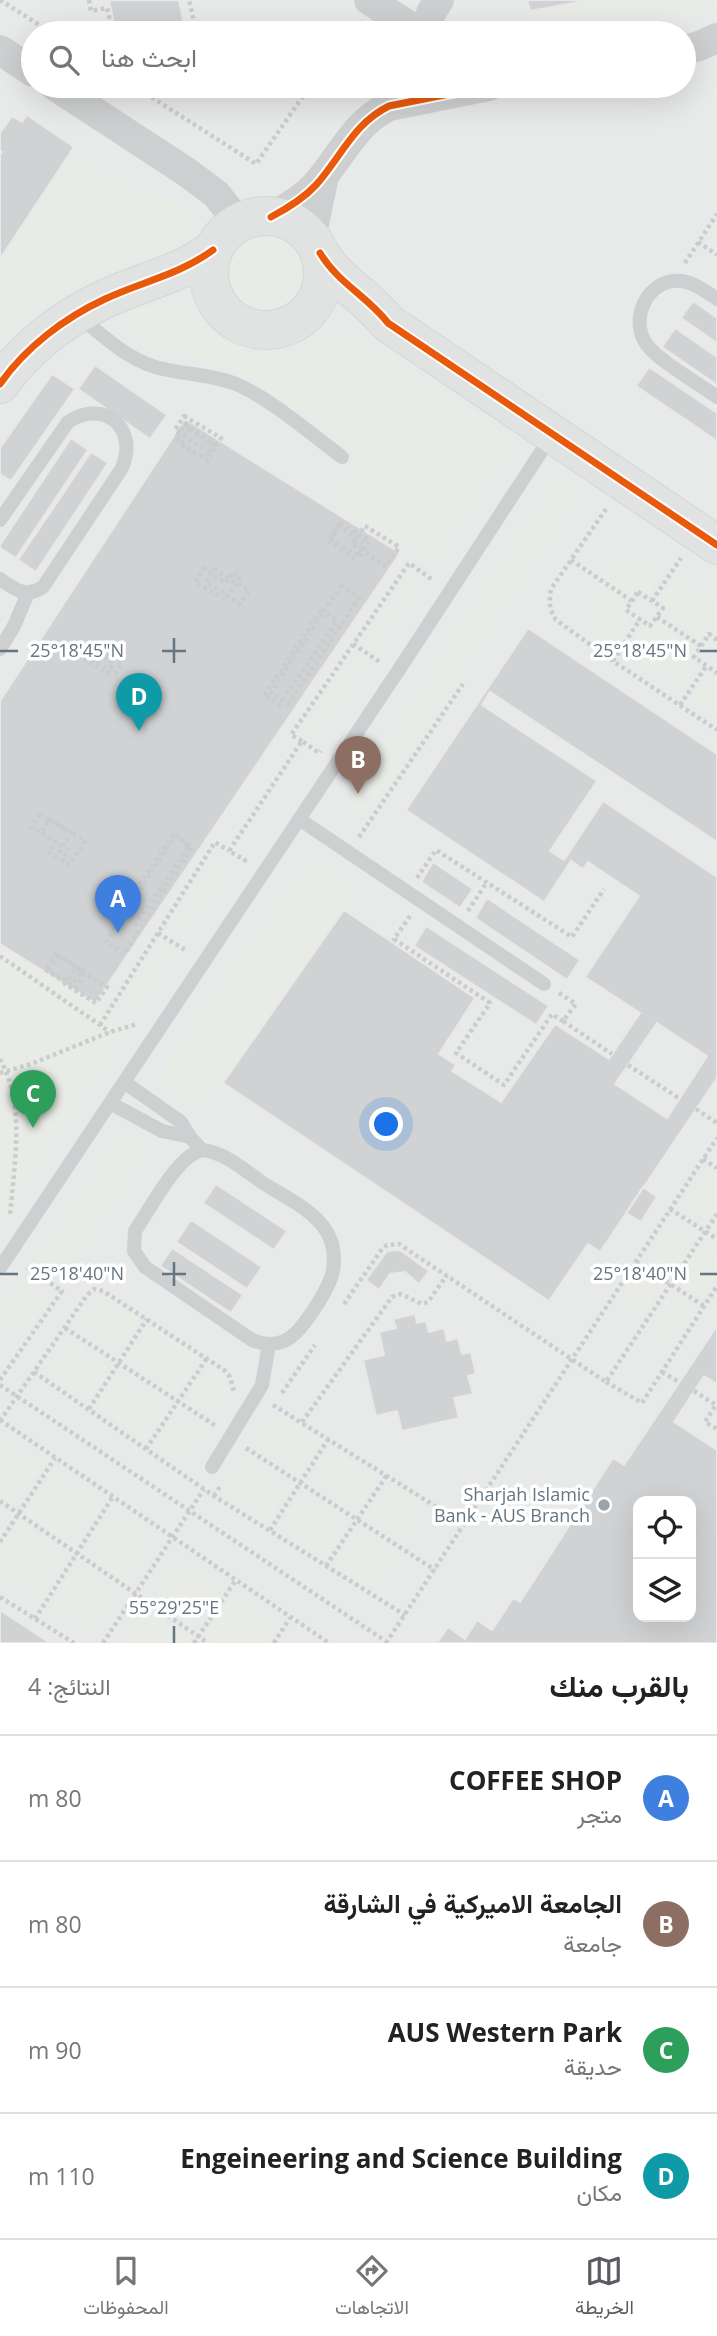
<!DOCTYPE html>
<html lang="ar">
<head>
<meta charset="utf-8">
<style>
	:root { --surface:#fff; --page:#f6f6f6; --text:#222; --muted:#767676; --line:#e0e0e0; --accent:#585c60 }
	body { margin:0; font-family:"Open Sans",Vazirmatn,sans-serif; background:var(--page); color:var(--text); direction:rtl }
	.controls { position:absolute; right:21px; bottom:21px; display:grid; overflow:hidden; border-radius:14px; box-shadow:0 7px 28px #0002 }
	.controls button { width:63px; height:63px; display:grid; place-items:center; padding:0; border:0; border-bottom:2px solid var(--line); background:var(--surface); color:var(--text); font:35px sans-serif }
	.you { position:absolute; left:387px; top:1125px; width:24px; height:24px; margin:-18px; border:5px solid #fff; border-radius:50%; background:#1a73e8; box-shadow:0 0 0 10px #1a73e833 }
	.badge { display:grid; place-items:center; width:46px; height:46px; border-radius:50%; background:var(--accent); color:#fff; font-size:23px; font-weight:700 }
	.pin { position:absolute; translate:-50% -58px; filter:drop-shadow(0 2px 4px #0008) }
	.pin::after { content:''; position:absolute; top:37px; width:24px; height:21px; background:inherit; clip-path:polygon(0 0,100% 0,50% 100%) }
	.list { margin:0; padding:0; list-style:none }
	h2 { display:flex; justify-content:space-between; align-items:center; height:91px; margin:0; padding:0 28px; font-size:30px }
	h2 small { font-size:23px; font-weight:400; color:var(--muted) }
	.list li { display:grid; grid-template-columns:46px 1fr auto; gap:21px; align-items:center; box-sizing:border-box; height:126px; padding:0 28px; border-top:2px solid var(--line) }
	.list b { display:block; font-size:26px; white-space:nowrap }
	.list p { margin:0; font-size:23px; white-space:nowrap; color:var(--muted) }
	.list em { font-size:23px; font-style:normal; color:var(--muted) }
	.icon { flex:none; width:38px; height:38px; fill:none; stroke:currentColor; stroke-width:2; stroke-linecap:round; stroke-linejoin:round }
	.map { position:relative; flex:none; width:717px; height:1643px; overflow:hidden; direction:ltr }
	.search { position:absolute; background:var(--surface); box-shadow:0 7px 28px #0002; left:21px; right:21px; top:21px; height:77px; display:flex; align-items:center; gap:18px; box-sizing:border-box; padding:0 24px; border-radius:38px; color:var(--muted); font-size:26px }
	.sheet { height:595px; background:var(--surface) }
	nav { display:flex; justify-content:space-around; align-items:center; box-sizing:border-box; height:98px; border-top:2px solid var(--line); background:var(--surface); font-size:19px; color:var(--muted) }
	nav a { display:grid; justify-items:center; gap:4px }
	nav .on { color:var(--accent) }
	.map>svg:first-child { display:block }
	.built { fill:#e8e9e9; fill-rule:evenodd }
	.green { fill:#e8ebe6 }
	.building { fill:#d0d2d3; stroke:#e8e8e8; stroke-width:2; fill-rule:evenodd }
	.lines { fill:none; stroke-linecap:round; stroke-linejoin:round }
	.secondary-casing { stroke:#d5d6d7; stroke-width:40 }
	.path { stroke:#cbcccd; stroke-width:4.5; stroke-dasharray:3.5 3.5; stroke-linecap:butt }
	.lane { stroke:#cecfd0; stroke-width:14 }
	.street { stroke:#cecfd0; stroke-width:30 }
	.secondary { stroke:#e1e2e2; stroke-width:38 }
	.cycleway-casing { stroke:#fff; stroke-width:11 }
	.cycleway { stroke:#e8590c; stroke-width:7 }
	.ticks { fill:none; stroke:#657683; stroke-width:2.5 }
	.poi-dot { fill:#99a4ac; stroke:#fff; stroke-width:2.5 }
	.labels { text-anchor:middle; stroke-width:7; stroke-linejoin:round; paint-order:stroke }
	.poi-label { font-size:18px; fill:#657683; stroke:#fff; text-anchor:end }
	.ticks-label { font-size:18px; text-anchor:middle; fill:#657683; stroke:#fff; stroke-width:7; stroke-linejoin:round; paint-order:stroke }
</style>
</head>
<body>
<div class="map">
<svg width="717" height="1643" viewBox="0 0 717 1643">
	<rect width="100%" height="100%" fill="#f9f9f9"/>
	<path class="built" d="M0 0H717V1643H0ZM33 33H684V86H33ZM638 1501H691V1617H638Z"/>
	<path class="green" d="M590 0H717V10L594 33H534L530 11Z
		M74 147C95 161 121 185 144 193 163 200 183 197 192 217L191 233 180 244 107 271 75 286 33 314 0 342V259Z
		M225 272a41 41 0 1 1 82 0a41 41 0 1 1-82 0Z
		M157 307C167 308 179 309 189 314 214 325 228 351 258 355 303 361 318 325 367 341L495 426C507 437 508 449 502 464L433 566 330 502 364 453C338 436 312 420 287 403 262 387 239 371 211 362 170 349 145 362 116 320L141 308Z
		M568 477C580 480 583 487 580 499L373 805C362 820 343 808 352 791L555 483 561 478Z
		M624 555 647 558 666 568 648 595 638 588 632 595 596 572 604 564Z
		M411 572 424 581 378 652 364 643Z
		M677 576 717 602V635L708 630 702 640 664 614 668 608 659 602Z
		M590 581 626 604 622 612 632 619 616 645C590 627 578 613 590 581Z
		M657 624 695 650 689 660 698 666 682 690 626 652 644 626 652 631Z
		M355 656 367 664 320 735 307 727Z
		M709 673 717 678V711L707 708 692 698Z
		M219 856 232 865 184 939 170 931Z
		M318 866C344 872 351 884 344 910L223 1083C220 1087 216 1093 211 1096 192 1107 166 1093 166 1070 165 1065 169 1059 170 1054L293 881 304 870Z
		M0 945 131 1029 0 1227Z
		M161 946 174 954 134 1016 120 1007Z
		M126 1134C140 1135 149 1143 144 1157L63 1279 33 1259 116 1140Z
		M708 1169 717 1174V1208L710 1218 686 1203Z
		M670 1227 691 1241 673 1269 667 1265 661 1273 646 1263Z
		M700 1246 717 1257V1274L701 1299 683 1286 686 1280 681 1276Z
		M641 1270 655 1281 650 1288 658 1293 639 1324 622 1312 620 1306Z
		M21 1277 50 1298 23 1337 0 1321V1308Z
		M677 1296 696 1308 678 1336 666 1341 648 1330 666 1299 672 1303Z
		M101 1298H108L141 1319 119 1351 78 1324 90 1305Z
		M152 1326 200 1358 178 1390 130 1359Z
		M67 1339 110 1368 88 1402C77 1394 44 1380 51 1363 54 1355 62 1346 67 1339Z
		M211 1364C234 1379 233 1397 219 1418L189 1398Z
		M119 1374 168 1407 145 1440 97 1408Z
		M177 1413 208 1434 193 1456 186 1463 176 1461 155 1447Z
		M278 1416 285 1417 322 1441 301 1473 254 1443 266 1425Z
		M5 1442 16 1445 44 1464 14 1506 0 1496V1444Z
		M330 1446 378 1477 357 1510 309 1479Z
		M244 1458 289 1487 268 1523C232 1500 216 1499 244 1458Z
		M55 1471 102 1503 72 1546 26 1514Z
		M388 1483C421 1505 437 1506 411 1545L367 1517Z
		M301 1495 346 1524 324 1559 278 1530Z
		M113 1510C158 1541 157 1538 127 1583L83 1553Z
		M20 1523 69 1556 39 1600 0 1574V1554Z
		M355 1530 400 1560 380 1586 368 1587 333 1564Z
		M183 1562 192 1564 224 1584 194 1628 151 1601 175 1566Z
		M79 1563 121 1592 98 1628C82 1635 63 1616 50 1607Z
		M235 1591 282 1622 267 1643H214L205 1637Z
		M146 1610 190 1638 187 1643H123Z"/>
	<path class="building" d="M96 0H179L185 30 169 33H116L109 0 96 2Z
		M527 0H590L530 11Z
		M27 115 74 147 0 259V155L2 152 0 151V133L12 116 22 122Z
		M693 301 717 318V343L681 318Z
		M675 328 717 357V385L662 347Z
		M95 365 167 415 150 439 78 389Z
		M649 367 717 413V441L636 386Z
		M52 374 75 389 11 481 0 474V448Z
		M185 419 400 553 95 1003 0 944V701Z
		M71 438 88 450 16 558 0 548V545Z
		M91 452 108 463 36 572 18 560Z
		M528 628 717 754V842L490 692 482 705 597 781 550 851 564 860 603 801 717 877V1078L600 1252 588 1244 549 1301 223 1083 344 910 475 998 439 1054 456 1065 452 1071 501 1102 555 1024 609 1059 640 1013 585 977 639 896 588 862 583 869 571 861 544 902 406 810ZM657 1023 707 1056 667 1118 615 1084Z
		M433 862 473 889 460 908 421 882Z
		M487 898 580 960 567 980 475 918Z
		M426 926 549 1006 536 1025 414 946Z
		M216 1184 287 1231 274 1250 203 1203Z
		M643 1187 657 1197 641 1222 626 1213Z
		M191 1220 262 1267 247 1289 176 1242Z
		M172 1248 243 1295 231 1313 160 1266Z
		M400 1250 429 1271 419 1284 405 1272 390 1274 379 1290 366 1280 387 1251Z
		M415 1314 417 1323 426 1321 429 1332 444 1328 447 1341 458 1338 462 1354 471 1352 476 1374 468 1376 473 1394 454 1398 459 1418 402 1431 397 1411 376 1416 363 1360 384 1355 379 1332 396 1328 393 1319Z
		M717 1326V1384L704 1376 674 1422 717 1450V1643H437L448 1627 465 1639 477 1620 492 1630 513 1598 520 1602 613 1458 624 1465ZM638 1501H691V1617H638Z
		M0 1610 50 1643H0Z"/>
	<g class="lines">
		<g class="secondary-casing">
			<path id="secondary" d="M209 273a57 57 0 1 1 114 0a57 57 0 1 1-114 0Z
				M320 253C338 283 367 296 388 323L717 545
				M0 384C25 348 64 318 105 299 143 281 177 276 213 250"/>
		</g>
		<path class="path" d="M0 0 52 33
			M89 0 91 11 107 8 113 33
			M180 33 196 30 189 0
			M347 33 355 22
			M134 86 256 164 310 86
			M698 242 717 255
			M685 263 717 214
			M184 416 221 438 211 453 175 430Z
			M185 424 214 442 204 458 175 439Z
			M189 429 217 447 207 461 180 444Z
			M606 509 551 589C549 601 549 609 556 620L613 661 717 730
			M341 523 370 541 360 557 331 539Z
			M338 525 364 543 354 558 328 541Z
			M365 526 399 547 386 566 352 544Z
			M571 560 632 601
			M203 568 226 583 233 572 240 577 225 600 195 582Z
			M214 569 249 591 240 604 206 582Z
			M341 585 359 598 289 703 271 693Z
			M638 592 663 608 650 626 626 610Z
			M652 601 681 558
			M321 610 337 621 279 705 264 696Z
			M657 617 701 646
			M717 640 709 634 694 657 717 673
			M353 644 380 662
			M93 649 114 663 107 674 86 660Z
			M100 650 122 664 115 674 93 660Z
			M613 661 640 619
			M680 705 707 665
			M302 741 291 735 409 563 434 581
			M40 814 71 833 56 857 49 852 56 842 31 827Z
			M49 819 85 841 69 865 62 860 68 850 41 833Z
			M173 835 189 846 136 924 120 913Z
			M176 835 192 847 124 954 106 942Z
			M359 837 463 684
			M244 862 245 860 229 851 302 741 319 753 321 751
			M417 878 436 850 572 937 604 889
			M468 911 487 882
			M410 916 394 939 490 1003 456 1053 504 1085 552 1014 563 1021
			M158 933 187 951
			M55 954 82 971 71 986 45 969Z
			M58 955 86 972 76 987 48 970Z
			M0 956 110 1032
			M76 968 107 987 96 1003 65 984Z
			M559 993 576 1004 563 1021 612 1054
			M100 1025 215 842 229 851
			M0 1059C26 1107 14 1163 10 1216
			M628 1065 680 1099
			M0 1073 31 1064 110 1032 137 1024
			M696 1109 717 1123
			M703 1159 717 1168
			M670 1209 717 1239
			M636 1262 704 1306
			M344 1304 382 1249 387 1245 399 1244 606 1382 717 1214
			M65 1328 216 1426
			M34 1372 214 1496 405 1615
			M662 1372 679 1382
			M0 1380 62 1291 25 1266
			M606 1382 642 1403 717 1286
			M0 1385 387 1642
			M694 1391 716 1405 705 1422 717 1429
			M282 1393 315 1345
			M273 1405 464 1524
			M89 1409 147 1319
			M0 1420 329 1643
			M0 1421 87 1295 94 1289 103 1291 224 1370 230 1377 234 1392
			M302 1422 392 1297 401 1294 422 1304 428 1302 447 1275
			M246 1448 435 1570
			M146 1449 207 1358
			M214 1496 221 1485
			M0 1501 208 1643
			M270 1530 329 1438
			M0 1542 55 1458
			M326 1566 387 1475
			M0 1597 74 1643
			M35 1619 112 1498
			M103 1643 204 1489
			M194 1643 235 1581
			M274 1643 290 1618
			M386 1643 717 1138"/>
		<path class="lane" d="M717 299C704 290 690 279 673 281 644 285 630 322 647 345 660 362 698 383 717 397
			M78 315C105 338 132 364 168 370 192 375 214 375 236 384 271 399 311 434 342 457
			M0 520 68 422C104 398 139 428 122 468L43 587C26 598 15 590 0 579
			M0 649 14 626 28 593
			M299 819 544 984
			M124 1082 181 1122 190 1137 202 1150
			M110 1103 162 1131 190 1137
			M202 1150C225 1152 245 1171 263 1183 286 1198 322 1213 331 1241 335 1252 335 1267 331 1278 325 1294 303 1330 288 1339 276 1346 264 1345 252 1340L145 1267 134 1251 135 1231 140 1223C154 1202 178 1156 202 1150Z
			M0 1268 404 662 552 435
			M212 1467 262 1385 269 1344"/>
		<path class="street" d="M369 0 420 33
			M423 33 432 11 439 0
			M0 50 33 72
			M684 50 699 46 717 38
			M55 86 185 171 216 194 239 223
			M271 217C288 208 303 199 316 185 341 157 354 123 389 106L489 86
			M311 238 324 176"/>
		<use href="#secondary" class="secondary"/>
		<g class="cycleway-casing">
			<path id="cycleway" d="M271 217C288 208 303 199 316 185 341 157 354 123 389 106L489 86
				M320 253C338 283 367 296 388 323L717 545
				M0 384C25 348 64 318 105 299 143 281 177 276 213 250"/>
		</g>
		<use href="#cycleway" class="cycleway"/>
	</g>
	<path class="ticks" d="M174 638V663M0 651H18M162 651H186M700 651H717M174 1262V1286M0 1274H18M162 1274H186M700 1274H717M174 1626V1643"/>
	<circle class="poi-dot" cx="604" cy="1505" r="7"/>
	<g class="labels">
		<g class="poi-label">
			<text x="590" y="1501">Sharjah Islamic<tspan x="590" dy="21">Bank - AUS Branch</tspan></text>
		</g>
	</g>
	<g class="ticks-label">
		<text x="77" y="657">25°18'45"N</text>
		<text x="640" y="657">25°18'45"N</text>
		<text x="77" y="1280">25°18'40"N</text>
		<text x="640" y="1280">25°18'40"N</text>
		<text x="174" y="1614">55°29'25"E</text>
	</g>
</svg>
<div class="controls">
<button><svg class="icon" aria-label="locate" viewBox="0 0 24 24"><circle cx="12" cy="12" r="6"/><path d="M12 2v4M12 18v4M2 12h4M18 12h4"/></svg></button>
<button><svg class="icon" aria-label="layers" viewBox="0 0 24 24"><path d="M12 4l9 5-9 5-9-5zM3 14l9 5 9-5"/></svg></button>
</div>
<div class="you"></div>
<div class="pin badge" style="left:118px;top:933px;background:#3f7fe0">A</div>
<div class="pin badge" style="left:358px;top:794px;background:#8d6e63">B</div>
<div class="pin badge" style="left:33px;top:1128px;background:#2e9e5b">C</div>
<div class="pin badge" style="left:139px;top:731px;background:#0f9aa8">D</div>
<div class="search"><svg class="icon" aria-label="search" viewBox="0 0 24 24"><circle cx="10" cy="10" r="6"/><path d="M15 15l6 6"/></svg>ابحث هنا</div>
</div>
<section class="sheet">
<h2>بالقرب منك<small>النتائج: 4</small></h2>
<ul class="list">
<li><span class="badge" style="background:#3f7fe0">A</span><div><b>COFFEE SHOP</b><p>متجر</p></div><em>80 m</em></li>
<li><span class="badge" style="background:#8d6e63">B</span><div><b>الجامعة الاميركية في الشارقة</b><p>جامعة</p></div><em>80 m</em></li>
<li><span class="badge" style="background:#2e9e5b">C</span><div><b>AUS Western Park</b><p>حديقة</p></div><em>90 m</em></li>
<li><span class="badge" style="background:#0f9aa8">D</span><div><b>Engeineering and Science Building</b><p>مكان</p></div><em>110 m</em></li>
</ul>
</section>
<nav>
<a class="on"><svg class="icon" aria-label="map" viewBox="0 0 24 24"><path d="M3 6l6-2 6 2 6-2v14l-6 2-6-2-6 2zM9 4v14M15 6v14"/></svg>الخريطة</a>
<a><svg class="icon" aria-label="directions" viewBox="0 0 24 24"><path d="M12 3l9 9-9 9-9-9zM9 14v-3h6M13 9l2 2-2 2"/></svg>الاتجاهات</a>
<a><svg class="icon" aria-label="saved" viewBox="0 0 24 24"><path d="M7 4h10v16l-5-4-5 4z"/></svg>المحفوظات</a>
</nav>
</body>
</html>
